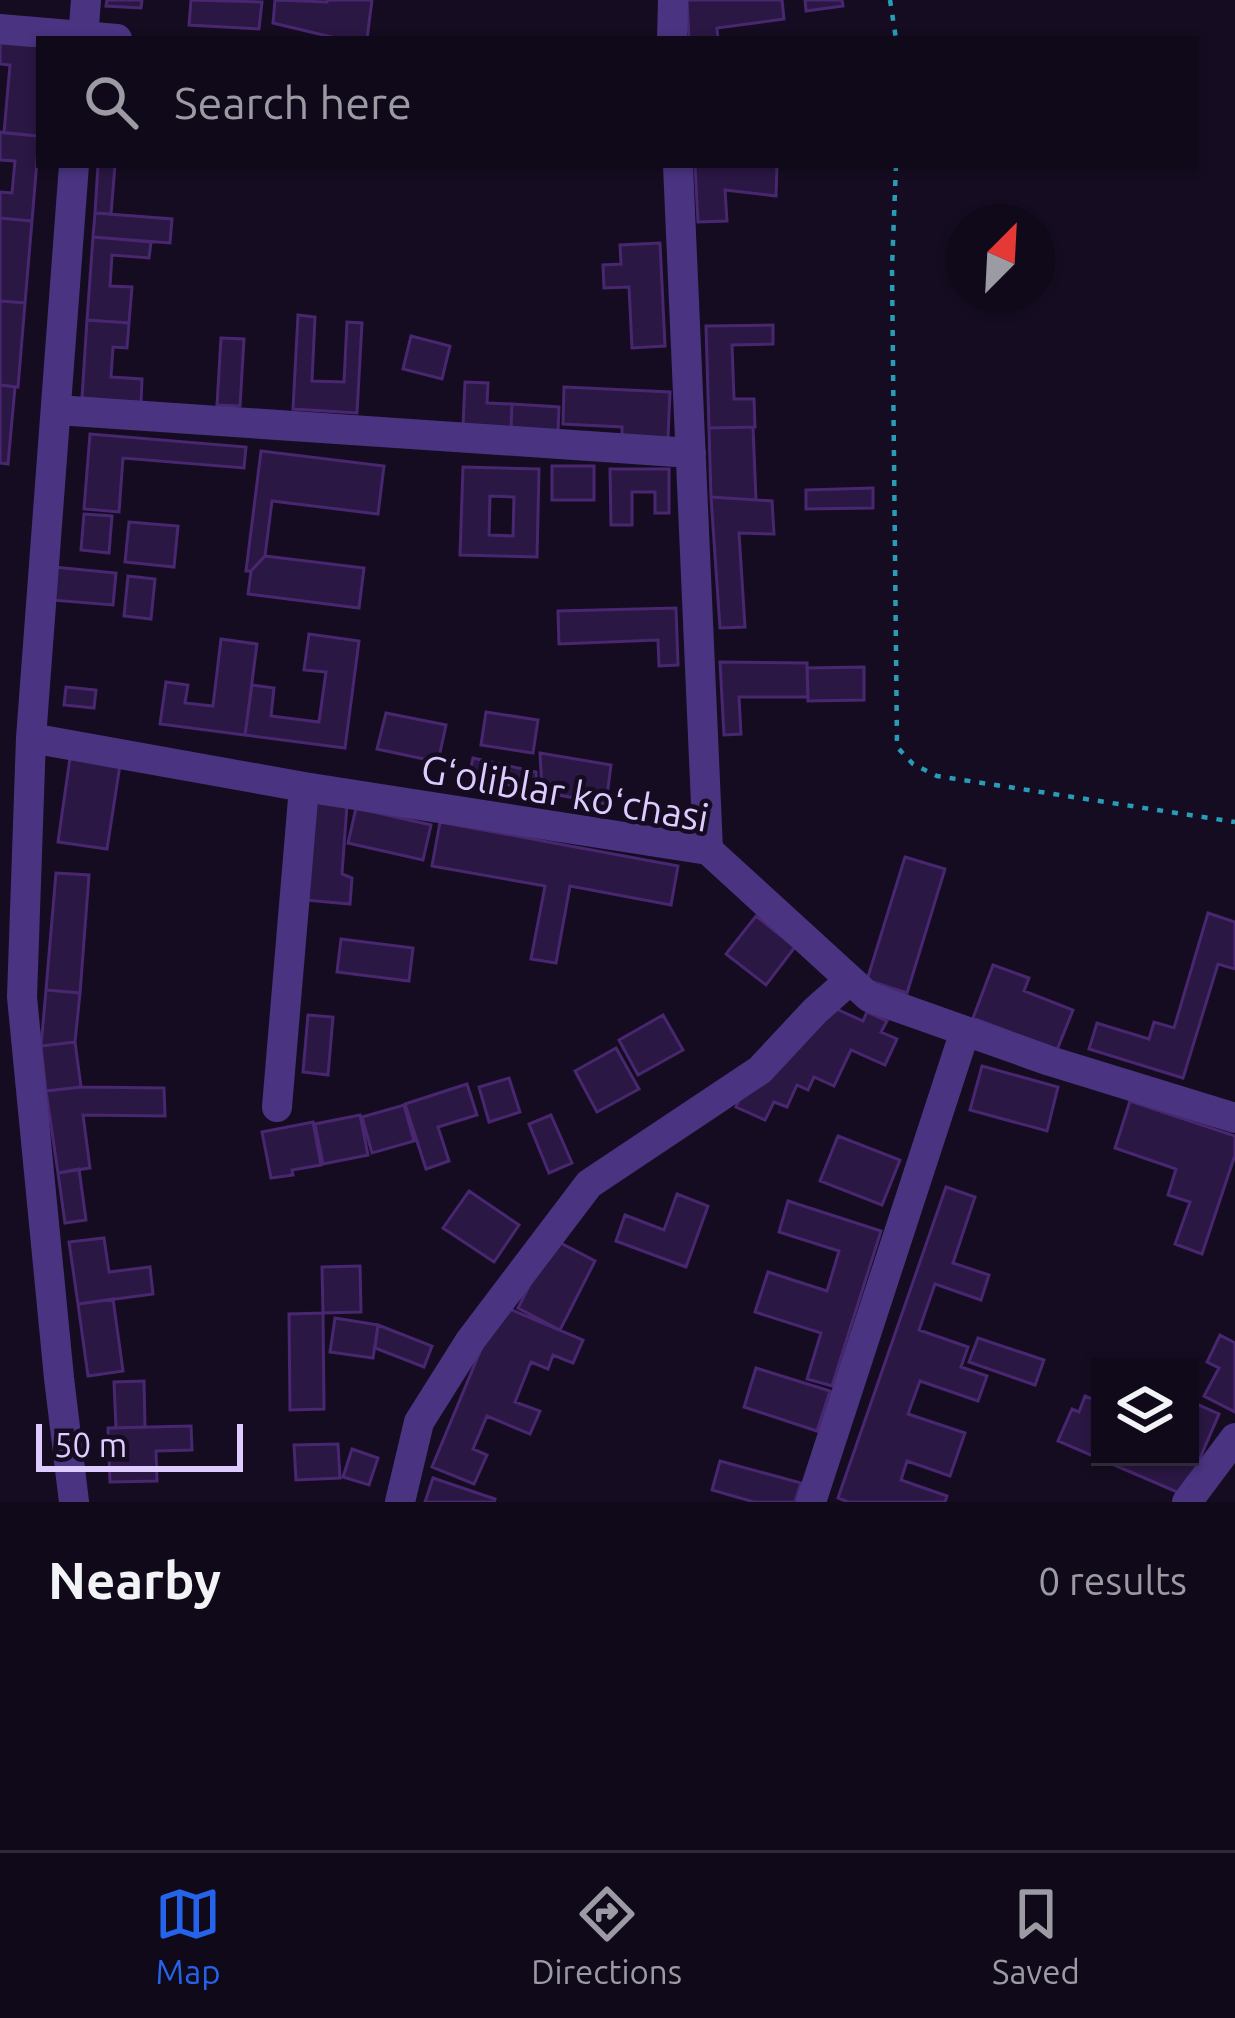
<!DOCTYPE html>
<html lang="en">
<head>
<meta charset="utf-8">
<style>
	:root { --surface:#100919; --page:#1e1726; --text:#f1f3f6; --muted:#9c9aa2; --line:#302a38; --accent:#2563eb }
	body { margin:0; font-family:Ubuntu,sans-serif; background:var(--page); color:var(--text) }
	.controls { position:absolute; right:36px; bottom:36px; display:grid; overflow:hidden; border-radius:0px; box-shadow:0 3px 9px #0004 }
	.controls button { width:108px; height:108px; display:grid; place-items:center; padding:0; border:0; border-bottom:3px solid var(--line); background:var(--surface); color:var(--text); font:60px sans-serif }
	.compass { position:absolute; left:947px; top:204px; width:108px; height:108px; border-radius:50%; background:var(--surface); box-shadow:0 3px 9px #0004; rotate:24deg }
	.scale { position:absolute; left:36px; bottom:30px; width:207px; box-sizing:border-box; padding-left:12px; border:6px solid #decbff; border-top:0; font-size:33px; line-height:42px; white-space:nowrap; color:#decbff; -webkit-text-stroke:9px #150c21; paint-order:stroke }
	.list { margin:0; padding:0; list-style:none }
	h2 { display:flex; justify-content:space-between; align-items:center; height:156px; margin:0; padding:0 48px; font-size:51px }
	h2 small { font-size:39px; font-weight:400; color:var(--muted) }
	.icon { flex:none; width:66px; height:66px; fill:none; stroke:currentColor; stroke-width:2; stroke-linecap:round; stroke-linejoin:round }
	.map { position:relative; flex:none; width:1235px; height:1502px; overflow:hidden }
	.search { position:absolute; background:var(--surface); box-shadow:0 3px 9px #0004; left:36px; right:36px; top:36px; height:132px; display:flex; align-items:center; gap:30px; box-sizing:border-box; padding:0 42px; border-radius:0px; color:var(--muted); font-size:45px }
	.sheet { height:348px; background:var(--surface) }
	nav { display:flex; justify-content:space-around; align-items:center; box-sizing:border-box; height:168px; border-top:3px solid var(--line); background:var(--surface); font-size:33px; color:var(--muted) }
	nav a { display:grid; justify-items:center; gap:6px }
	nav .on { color:var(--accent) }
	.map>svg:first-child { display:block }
	.building { fill:#2a1743; stroke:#482770; stroke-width:3; fill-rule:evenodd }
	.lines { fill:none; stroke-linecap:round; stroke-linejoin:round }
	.path { stroke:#279db8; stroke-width:4.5; stroke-dasharray:6 9; stroke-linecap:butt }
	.minor { stroke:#4a3482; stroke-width:30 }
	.labels { text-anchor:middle; stroke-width:9; stroke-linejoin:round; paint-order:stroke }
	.street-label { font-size:39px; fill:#decbff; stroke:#150c21 }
</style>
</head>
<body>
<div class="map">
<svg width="1235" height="1502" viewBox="0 0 1235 1502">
	<rect width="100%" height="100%" fill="#150c21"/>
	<path class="building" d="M107 0H142L141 8 106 6Z
		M191 0 262 2 259 29 189 25Z
		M275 0 327 2V0H372L367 39H340L273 23Z
		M687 0H782L784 19 717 28 718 39H689Z
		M805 0H842L843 6 806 11Z
		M0 43 39 46V136L4 133 10 65 0 64Z
		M0 132 39 136 32 221 0 218V192L12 193 15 161 0 160Z
		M98 165H115L111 214 95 213Z
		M695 165H777L776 196 725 190 727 221 698 222Z
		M95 213 172 219 170 243 93 237Z
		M0 218 32 221 25 303 0 301Z
		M93 237 151 242 149 258 112 255 110 286 132 287 129 323 87 320Z
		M660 243 665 346 632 348 629 287 604 288 603 265 621 264 620 245Z
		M0 301 25 303 18 387 0 385Z
		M298 315 315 317 312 381 344 382 347 322 362 323 357 413 293 409Z
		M87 320 129 323 127 348 113 347 111 377 142 379 141 403 82 398Z
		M773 325V344L732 345 734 399H754L755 427 709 428 706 326Z
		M411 336 450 346 442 379 403 369Z
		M221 338 244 339 240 406 217 405Z
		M465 382 488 383 487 403 512 404 511 429 463 426Z
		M0 385 15 387 8 464 0 463Z
		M564 387 670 392 668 438 622 436V427L563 424Z
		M512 404 559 407 558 432 511 429Z
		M753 427 756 500 711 497 709 428Z
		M90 434 246 447 244 468 123 458 119 512 84 509Z
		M261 451 384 466 378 514 272 501 265 556 251 571H246Z
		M552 466H594V500H552Z
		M463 467 539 469 537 557 460 555ZM490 496 514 497 513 536 489 535Z
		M610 469H669V513H655V492H632V525H611Z
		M873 488V508L806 509V490Z
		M711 497 772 501 774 534 739 533 745 627 720 628Z
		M84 514 112 516 109 553 81 550Z
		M129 522 178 526 174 567 125 562Z
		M265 556 364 568 359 608 248 594 251 571Z
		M54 567 116 573 113 605 51 600Z
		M128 576 155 579 151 619 124 616Z
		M676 608 678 665 659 666 658 640 559 644 558 611Z
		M309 634 359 641 345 748 245 735 252 685 274 688 271 716 319 722 326 672 304 670Z
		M221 639 257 644 245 735 160 724 166 682 188 685 185 703 213 706Z
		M720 662 807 663 808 697H739L741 734 724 735Z
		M864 667V700L808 701 807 668Z
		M66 687 96 690 94 708 64 705Z
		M486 712 538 720 533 753 481 745Z
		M386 713 446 725 438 762 377 749Z
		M540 753 611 765 606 804 542 792Z
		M70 758 120 765 107 849 58 842Z
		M473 758 536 772 537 791 469 776Z
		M313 802 347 805 342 874 352 878 350 904 305 900Z
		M356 808 431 825 423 860 348 843Z
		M440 822 678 866 671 905 570 886 556 963 531 959 545 886 432 866Z
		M905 857 945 869 907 993 867 980Z
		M56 873 89 875 80 993 46 990Z
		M1208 913 1235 922V969L1218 964 1183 1078 1089 1049 1097 1023 1149 1039 1154 1022 1174 1028Z
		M756 916 795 947 766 985 726 954Z
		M341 939 413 948 409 981 337 972Z
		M993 965 1029 978 1024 991 1073 1010 1057 1050 973 1018Z
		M46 990 80 993 75 1042 41 1046Z
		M832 1007 863 1021 867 1012 887 1021 881 1032 897 1039 885 1065 851 1050 834 1086 814 1077 808 1090 797 1085 787 1107 774 1102 765 1120 736 1107 744 1088Z
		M308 1015 333 1017 328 1075 303 1072Z
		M663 1015 683 1050 638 1075 619 1040Z
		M75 1042 81 1087 46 1091 41 1046Z
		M616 1048 639 1089 597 1112 575 1071Z
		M982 1066 1058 1087 1047 1131 970 1110Z
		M509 1078 520 1112 489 1122 479 1087Z
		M467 1084 477 1115 438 1127 449 1161 426 1169 405 1104Z
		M81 1087 164 1088 165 1116 83 1115 90 1168 58 1173 46 1091Z
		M1130 1101 1235 1136V1155L1202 1254 1175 1244 1190 1202 1168 1195 1176 1169 1115 1148Z
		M404 1105 414 1141 372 1153 362 1117Z
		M360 1115 368 1155 323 1164 315 1124Z
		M551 1115 572 1163 549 1173 529 1124Z
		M313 1122 321 1165 292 1170 293 1175 271 1178 262 1132Z
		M838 1136 900 1160 882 1205 820 1181Z
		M79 1169 86 1220 65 1223 58 1173Z
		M946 1187 975 1197 953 1263 989 1275 981 1300 935 1284 919 1330 968 1347 961 1367 987 1376 978 1401 920 1381 908 1414 965 1433 950 1476 907 1461 901 1480 947 1496 945 1502H848L838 1498Z
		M469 1191 519 1225 494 1262 443 1228Z
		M677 1194 708 1206 686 1267 616 1241 625 1215 664 1230Z
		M788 1201 881 1231 832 1386 807 1379 821 1333 755 1312 768 1272 827 1291 839 1251 779 1232Z
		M104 1238 109 1272 150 1267 153 1294 78 1304 69 1242Z
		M553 1239 595 1261 560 1330 518 1308Z
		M360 1266 361 1312 323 1313 322 1267Z
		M113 1299 123 1371 88 1376 78 1304Z
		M507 1308 583 1340 573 1363 553 1355 548 1369 531 1362 515 1402 540 1411 530 1434 487 1416 473 1449 487 1455 474 1484 432 1467 494 1318Z
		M323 1313 324 1409 290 1410 289 1314Z
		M335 1318 378 1325 373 1358 330 1352Z
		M378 1325 432 1346 424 1367 375 1348Z
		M1220 1335 1235 1343V1412L1204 1396 1219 1368 1207 1362Z
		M978 1338 1044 1360 1035 1385 969 1362Z
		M756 1368 830 1391 817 1431 744 1407Z
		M144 1381 145 1427 116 1428 114 1382Z
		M1085 1396 1100 1402V1457H1190L1192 1402 1219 1414 1184 1495 1058 1441 1072 1409 1079 1412Z
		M191 1426 192 1450 156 1451 157 1481 110 1482 108 1428Z
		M338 1444 340 1478 296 1480 294 1445Z
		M352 1449 378 1458 369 1485 343 1477Z
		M720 1461 801 1483 795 1502H754L712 1490Z
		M433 1478 495 1499 494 1502H425Z"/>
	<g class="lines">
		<path class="path" d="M890 0 896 39
			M896 165 892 268 897 747 913 764 937 776 1235 822"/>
		<path class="minor" d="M0 29 117 39
			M83 39 86 0
			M672 39 673 0
			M74 165 31 738 22 997 59 1378 74 1502
			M678 165 708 850
			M57 410 691 453
			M31 738 304 787 708 850 869 997 1050 1061 1235 1118
			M277 1107 304 787
			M400 1502 419 1422 470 1341 589 1184 760 1070 815 1011 850 980
			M811 1502 965 1031
			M1187 1502 1235 1438"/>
	</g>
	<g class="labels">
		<g class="street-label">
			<text transform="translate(565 793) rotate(10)" y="14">Gʻoliblar koʻchasi</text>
		</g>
	</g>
</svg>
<div class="controls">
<button><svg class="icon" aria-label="layers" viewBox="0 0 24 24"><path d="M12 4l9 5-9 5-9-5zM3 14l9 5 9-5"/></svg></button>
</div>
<svg class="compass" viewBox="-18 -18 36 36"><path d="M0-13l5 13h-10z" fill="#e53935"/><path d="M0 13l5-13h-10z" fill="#9c9aa2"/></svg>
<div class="scale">50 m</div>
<div class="search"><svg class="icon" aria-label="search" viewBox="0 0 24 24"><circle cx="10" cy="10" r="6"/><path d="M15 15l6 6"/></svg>Search here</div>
</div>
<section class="sheet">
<h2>Nearby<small>0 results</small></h2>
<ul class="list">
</ul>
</section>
<nav>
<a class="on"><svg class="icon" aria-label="map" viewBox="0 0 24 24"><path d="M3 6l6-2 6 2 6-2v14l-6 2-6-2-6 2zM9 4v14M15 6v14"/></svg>Map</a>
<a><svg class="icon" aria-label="directions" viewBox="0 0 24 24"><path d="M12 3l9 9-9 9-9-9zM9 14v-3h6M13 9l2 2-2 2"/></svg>Directions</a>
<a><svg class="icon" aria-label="saved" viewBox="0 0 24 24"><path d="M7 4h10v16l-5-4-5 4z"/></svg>Saved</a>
</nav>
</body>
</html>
